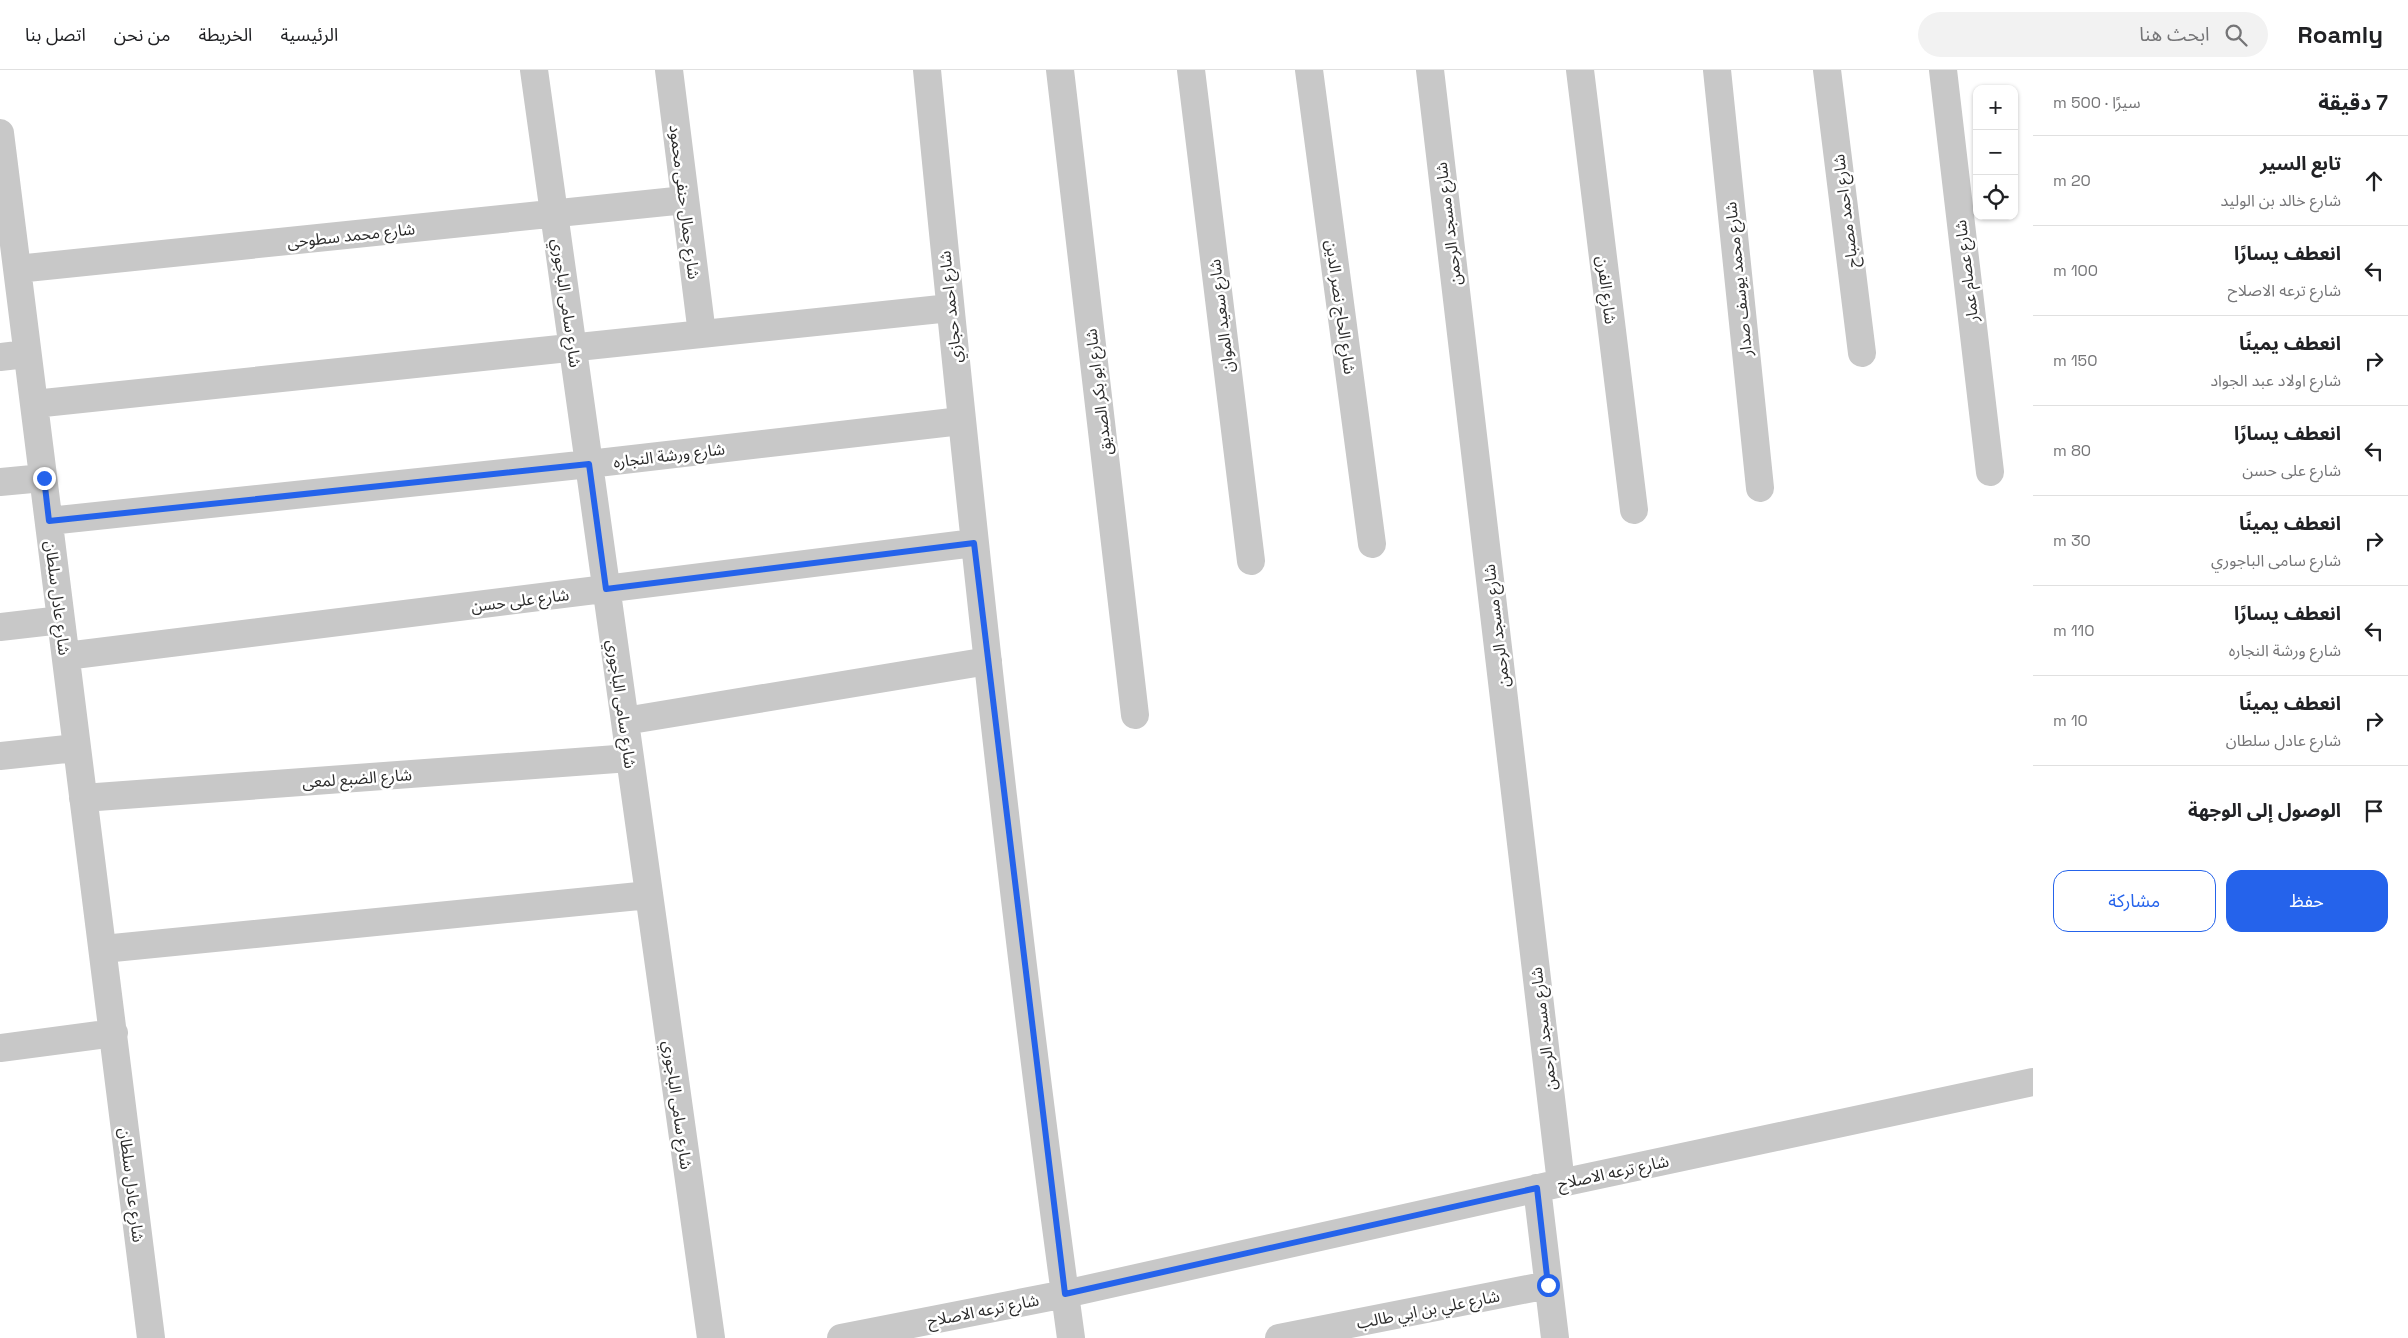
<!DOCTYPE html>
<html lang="ar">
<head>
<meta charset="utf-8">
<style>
	:root { --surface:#fff; --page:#f2f2f2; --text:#202124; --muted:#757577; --line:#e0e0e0; --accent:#2563eb }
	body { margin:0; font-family:"Space Grotesk","Noto Sans Arabic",sans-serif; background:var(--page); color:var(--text); direction:rtl }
	.controls { position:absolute; right:15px; top:15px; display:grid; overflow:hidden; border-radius:10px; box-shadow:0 1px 4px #0004 }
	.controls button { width:45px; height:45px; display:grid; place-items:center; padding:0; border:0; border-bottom:1px solid var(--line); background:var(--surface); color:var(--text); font:25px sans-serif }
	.stop { position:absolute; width:15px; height:15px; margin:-11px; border:4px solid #2563eb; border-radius:50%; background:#fff }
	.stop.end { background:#2563eb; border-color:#fff; box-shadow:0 1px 5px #0008 }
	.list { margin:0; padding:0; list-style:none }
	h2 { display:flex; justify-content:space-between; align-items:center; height:65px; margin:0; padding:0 20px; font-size:21px }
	h2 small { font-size:16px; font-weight:400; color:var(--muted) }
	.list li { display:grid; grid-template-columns:32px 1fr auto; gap:15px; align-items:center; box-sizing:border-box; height:90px; padding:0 20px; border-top:1px solid var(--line) }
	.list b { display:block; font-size:19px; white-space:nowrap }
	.list p { margin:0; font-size:16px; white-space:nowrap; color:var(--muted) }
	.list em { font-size:16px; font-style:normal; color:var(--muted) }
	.actions { display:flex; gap:10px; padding:15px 20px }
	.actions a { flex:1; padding:11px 0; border:1px solid var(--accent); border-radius:15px; text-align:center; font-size:18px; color:var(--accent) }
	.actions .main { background:var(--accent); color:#fff }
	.icon { flex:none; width:28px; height:28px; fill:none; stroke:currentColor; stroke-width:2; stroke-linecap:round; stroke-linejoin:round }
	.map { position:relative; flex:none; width:2033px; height:1268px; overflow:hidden; direction:ltr }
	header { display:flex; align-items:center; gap:30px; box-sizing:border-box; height:70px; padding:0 25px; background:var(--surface); border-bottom:1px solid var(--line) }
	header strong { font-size:24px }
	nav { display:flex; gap:28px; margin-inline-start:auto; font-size:18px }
	.search { width:350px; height:45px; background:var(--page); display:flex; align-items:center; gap:12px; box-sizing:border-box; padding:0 18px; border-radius:28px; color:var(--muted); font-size:19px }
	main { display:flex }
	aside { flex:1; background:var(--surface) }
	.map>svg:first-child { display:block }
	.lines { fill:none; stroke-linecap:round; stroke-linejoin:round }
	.minor { stroke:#c8c8c8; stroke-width:28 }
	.route { stroke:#2563eb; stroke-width:6 }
	.labels { text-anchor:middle; stroke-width:5; stroke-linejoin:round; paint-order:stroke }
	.street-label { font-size:16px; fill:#2b2b2b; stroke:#fff }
</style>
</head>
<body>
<header>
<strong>Roamly</strong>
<div class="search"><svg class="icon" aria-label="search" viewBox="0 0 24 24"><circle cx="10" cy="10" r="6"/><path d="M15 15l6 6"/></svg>ابحث هنا</div>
<nav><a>الرئيسية</a><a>الخريطة</a><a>من نحن</a><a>اتصل بنا</a></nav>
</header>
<main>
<aside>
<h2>7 دقيقة<small>سيرًا · 500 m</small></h2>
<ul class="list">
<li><svg class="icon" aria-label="ahead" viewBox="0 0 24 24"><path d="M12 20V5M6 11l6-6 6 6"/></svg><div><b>تابع السير</b><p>شارع خالد بن الوليد</p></div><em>20 m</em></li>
<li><svg class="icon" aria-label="left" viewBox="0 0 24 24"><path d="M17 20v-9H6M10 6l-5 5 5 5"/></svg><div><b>انعطف يسارًا</b><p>شارع ترعه الاصلاح</p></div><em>100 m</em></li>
<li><svg class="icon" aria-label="right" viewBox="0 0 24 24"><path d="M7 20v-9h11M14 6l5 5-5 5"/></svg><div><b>انعطف يمينًا</b><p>شارع اولاد عبد الجواد</p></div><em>150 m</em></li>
<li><svg class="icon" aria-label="left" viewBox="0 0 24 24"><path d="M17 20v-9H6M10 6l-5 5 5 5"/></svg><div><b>انعطف يسارًا</b><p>شارع على حسن</p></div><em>80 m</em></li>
<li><svg class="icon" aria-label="right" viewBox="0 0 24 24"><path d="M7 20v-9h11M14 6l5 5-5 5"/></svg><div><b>انعطف يمينًا</b><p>شارع سامى الباجوري</p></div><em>30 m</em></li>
<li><svg class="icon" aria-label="left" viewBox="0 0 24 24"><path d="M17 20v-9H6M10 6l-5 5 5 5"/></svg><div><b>انعطف يسارًا</b><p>شارع ورشة النجاره</p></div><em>110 m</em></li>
<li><svg class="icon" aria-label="right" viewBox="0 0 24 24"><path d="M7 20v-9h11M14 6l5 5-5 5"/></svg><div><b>انعطف يمينًا</b><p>شارع عادل سلطان</p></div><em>10 m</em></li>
<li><svg class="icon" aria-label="arrive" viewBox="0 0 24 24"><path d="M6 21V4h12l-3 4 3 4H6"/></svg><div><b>الوصول إلى الوجهة</b></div></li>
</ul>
<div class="actions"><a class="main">حفظ</a><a>مشاركة</a></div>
</aside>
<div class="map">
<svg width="2033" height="1268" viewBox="0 0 2033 1268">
	<rect width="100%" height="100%" fill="#fff"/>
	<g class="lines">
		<path class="minor" d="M534 0 711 1268
			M669 0 702 264
			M927 0C968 423 1013 847 1071 1268
			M1060 0 1135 645
			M1191 0 1251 491
			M1309 0 1372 474
			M1430 0 1561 1113
			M1580 0 1634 440
			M1717 0 1760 418
			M1827 0 1862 283
			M1943 0 1990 402
			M0 63 151 1268
			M17 199 685 130
			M0 287 26 284
			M34 334 950 238
			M0 412 43 408
			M49 451 589 394 961 351
			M0 557 61 550
			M66 586 974 473
			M625 651 988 591
			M0 686 76 678
			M83 728 630 688
			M103 879 649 825
			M0 978 114 963
			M1537 1118 1555 1268
			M841 1268 1065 1224 1561 1113 2033 1012
			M1279 1268 1548 1215"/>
	</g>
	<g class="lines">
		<path class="route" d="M44 408 49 451 589 394 606 519 974 473 1065 1224 1537 1118 1548 1215"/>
	</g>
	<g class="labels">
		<g class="street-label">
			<text transform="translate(685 132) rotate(83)" y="6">شارع جمال حنفى محمود</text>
			<text transform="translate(1845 141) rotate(-97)" y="6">شارع احمد مصباح</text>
			<text transform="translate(1448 154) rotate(-97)" y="6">شارع مسجد الرحمن</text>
			<text transform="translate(351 165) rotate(-6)" y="6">شارع محمد سطوحى</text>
			<text transform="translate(1966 201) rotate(-97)" y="6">شارع عصام عمار</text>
			<text transform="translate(1738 209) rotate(-96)" y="6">شارع محمد يوسف صدار</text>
			<text transform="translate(1607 220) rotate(83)" y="6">شارع الفرن</text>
			<text transform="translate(567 233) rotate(82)" y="6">شارع سامى الباجوري</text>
			<text transform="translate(950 237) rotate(-96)" y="6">شارع احمد حجازي</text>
			<text transform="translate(1341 237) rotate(82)" y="6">شارع الحاج نصر الدين</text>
			<text transform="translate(1221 246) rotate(-97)" y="6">شارع سعيد الموان</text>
			<text transform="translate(1098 322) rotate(-97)" y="6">شارع ابو بكر الصديق</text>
			<text transform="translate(669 385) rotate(-7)" y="6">شارع ورشة النجاره</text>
			<text transform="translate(58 528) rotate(83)" y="6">شارع عادل سلطان</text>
			<text transform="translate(520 530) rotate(-7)" y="6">شارع على حسن</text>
			<text transform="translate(1496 556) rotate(-97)" y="6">شارع مسجد الرحمن</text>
			<text transform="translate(622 634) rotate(82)" y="6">شارع سامى الباجوري</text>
			<text transform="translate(357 708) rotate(-4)" y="6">شارع الضبع لمعى</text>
			<text transform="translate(1543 959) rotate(-97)" y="6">شارع مسجد الرحمن</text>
			<text transform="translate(678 1035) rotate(82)" y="6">شارع سامى الباجوري</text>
			<text transform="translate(1613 1102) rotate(-12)" y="6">شارع ترعه الاصلاح</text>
			<text transform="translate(132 1115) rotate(83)" y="6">شارع عادل سلطان</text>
			<text transform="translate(1428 1239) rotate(-11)" y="6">شارع علي بن ابي طالب</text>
			<text transform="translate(983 1240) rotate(-11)" y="6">شارع ترعه الاصلاح</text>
		</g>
	</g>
</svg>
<div class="controls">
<button>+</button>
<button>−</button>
<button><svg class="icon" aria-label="locate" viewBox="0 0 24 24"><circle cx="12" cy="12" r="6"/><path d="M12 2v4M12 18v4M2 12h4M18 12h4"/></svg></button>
</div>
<div class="stop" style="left:1548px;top:1215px"></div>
<div class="stop end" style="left:44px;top:408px"></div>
</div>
</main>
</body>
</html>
